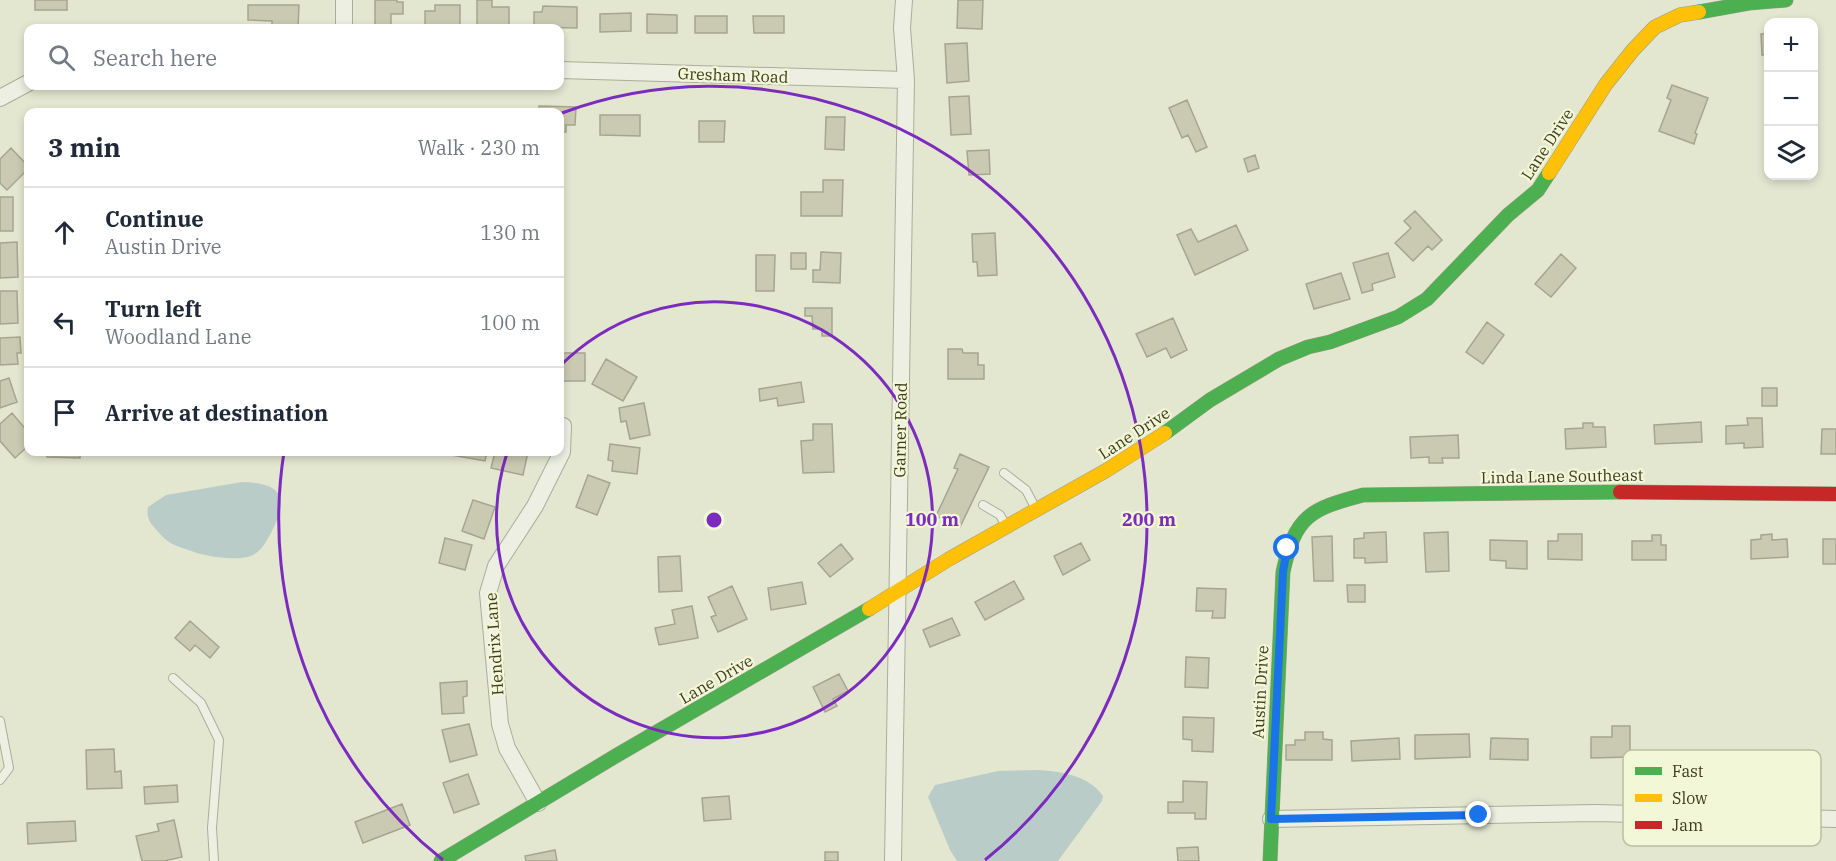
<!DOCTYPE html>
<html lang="en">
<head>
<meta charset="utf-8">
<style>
	:root { --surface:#fff; --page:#f2f2f3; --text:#1f2937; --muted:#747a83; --line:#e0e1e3 }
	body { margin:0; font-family:"IBM Plex Serif",serif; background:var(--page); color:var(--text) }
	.controls { position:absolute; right:18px; top:18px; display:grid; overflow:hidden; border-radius:12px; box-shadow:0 3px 9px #0003 }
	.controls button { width:54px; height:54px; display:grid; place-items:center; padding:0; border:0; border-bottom:2px solid var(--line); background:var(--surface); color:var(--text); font:30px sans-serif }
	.stop { position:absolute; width:18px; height:18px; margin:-14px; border:4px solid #1a73e8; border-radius:50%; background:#fff }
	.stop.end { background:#1a73e8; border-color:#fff; box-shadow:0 2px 6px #0008 }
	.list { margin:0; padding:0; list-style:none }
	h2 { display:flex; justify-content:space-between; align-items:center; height:78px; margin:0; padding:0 24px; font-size:26px }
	h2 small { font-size:20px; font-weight:400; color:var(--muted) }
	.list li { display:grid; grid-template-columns:39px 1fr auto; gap:18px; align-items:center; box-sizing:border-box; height:90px; padding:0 24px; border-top:2px solid var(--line) }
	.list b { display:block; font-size:22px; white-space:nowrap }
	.list p { margin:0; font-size:20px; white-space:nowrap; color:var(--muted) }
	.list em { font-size:20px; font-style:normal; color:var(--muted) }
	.icon { flex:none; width:33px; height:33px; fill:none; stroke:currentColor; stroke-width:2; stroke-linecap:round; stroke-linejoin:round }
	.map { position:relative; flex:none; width:1836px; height:861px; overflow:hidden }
	.search { position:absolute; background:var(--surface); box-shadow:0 3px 9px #0003; left:24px; top:24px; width:540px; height:66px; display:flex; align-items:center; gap:15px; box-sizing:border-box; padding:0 21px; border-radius:12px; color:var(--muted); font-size:22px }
	.panel { position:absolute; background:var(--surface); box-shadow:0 3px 9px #0003; left:24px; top:108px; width:540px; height:348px; border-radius:12px }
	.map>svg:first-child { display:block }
	.water { fill:#baccc8 }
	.building { fill:#cac9b1; stroke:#a6a68f; stroke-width:1.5 }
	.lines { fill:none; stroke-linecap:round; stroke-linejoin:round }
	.lane-casing { stroke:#abad98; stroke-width:10 }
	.street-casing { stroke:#abad98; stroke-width:18 }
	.fast-casing { stroke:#9b9c88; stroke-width:15 }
	.slow-casing { stroke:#9b9c88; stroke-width:15 }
	.jam-casing { stroke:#9b9c88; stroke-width:15 }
	.lane { stroke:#ecefe2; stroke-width:8 }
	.street { stroke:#ecefe2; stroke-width:16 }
	.fast { stroke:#4caf50; stroke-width:14 }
	.slow { stroke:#ffc107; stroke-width:14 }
	.jam { stroke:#c62828; stroke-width:14 }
	.route { stroke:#1a73e8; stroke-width:8 }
	.ring { fill:none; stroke:#7b2cbf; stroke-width:3 }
	.labels { text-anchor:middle; stroke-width:4.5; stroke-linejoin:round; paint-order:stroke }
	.street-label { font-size:16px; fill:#3d3b1f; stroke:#f2f7d7 }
	.key { fill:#f2f7d7; stroke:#bcbfa0; stroke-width:1.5 }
	.key-label { font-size:16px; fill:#3d3b1f }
	.centre { fill:#7b2cbf; stroke:#f2f7d7; stroke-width:3 }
	.ring-label { font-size:18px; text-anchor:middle; font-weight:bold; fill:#7b2cbf; stroke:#f2f7d7; stroke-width:4.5; stroke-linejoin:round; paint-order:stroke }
</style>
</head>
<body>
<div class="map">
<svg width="1836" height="861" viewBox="0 0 1836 861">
	<rect width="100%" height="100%" fill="#e4e7d0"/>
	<path class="water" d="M242 482C282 483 290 497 271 533 266 542 261 552 251 556 236 561 211 557 197 553 186 549 172 546 164 538 155 528 145 521 148 507L166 495Z
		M1036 770C1059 771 1089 775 1103 796L1102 801 1058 861H957L950 850 928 797 935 785 998 771Z"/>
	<path class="building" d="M35 0H67V10H35Z
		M375 0H397V2H403V14H391V26H375Z
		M477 0H492V7H509V28H477Z
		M958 0H983L982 29 957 28Z
		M248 5H299L298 28H272V21L248 20Z
		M435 5H460V27L440 28V26H425V11H435Z
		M543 6 577 7V28L534 27V12H542Z
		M631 13V31L600 32V14Z
		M647 14 677 15V33H647Z
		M695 16H727V33H695Z
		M753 16H784V33H754Z
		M1761 34H1768V54L1762 55Z
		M967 43 969 81 947 83 945 44Z
		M1672 85 1708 98 1695 133 1697 134 1694 144 1659 131 1671 100 1667 98Z
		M969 96 971 134 951 135 949 97Z
		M1187 100 1207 147 1196 152 1188 135 1182 138 1169 108Z
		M539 106 576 107 575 125H566V132H560V112H539Z
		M600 115H640V136L600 135Z
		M826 117H845L844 150 825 149Z
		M699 121H725L724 142H699Z
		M11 148 28 166V169L7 190 0 183V159Z
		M989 150 990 174 969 175 967 151Z
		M1255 155 1259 168 1248 172 1244 159Z
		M823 180H843L842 216H801V192H823Z
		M0 197H13V231H0Z
		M1415 211 1442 240 1432 250 1428 246 1413 261 1395 243 1411 228 1404 221Z
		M1236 225 1248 250 1195 275 1177 235 1191 229 1198 242Z
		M995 233 997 275 978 276 977 262H973L972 234Z
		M17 242 18 277 0 278V243Z
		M821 252 841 253 840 283 813 282V270H820Z
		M791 253H806V269H791Z
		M1388 253 1395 277 1372 284 1373 290 1362 293 1353 263Z
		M1561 254 1576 268 1551 297 1535 284Z
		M756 255H775L774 291H756Z
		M1341 273 1350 299 1314 309 1306 284Z
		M0 291H17L18 323 0 324Z
		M805 308H832V336H822V329H813L812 316H805Z
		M1173 318 1187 350 1171 358 1166 348 1147 357 1136 334Z
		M1487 322 1504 335 1483 364 1466 352Z
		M20 337 21 353H17L18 364 0 365V338Z
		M948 349H962L963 353H978V365H984V379H948Z
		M560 353H585V381H560Z
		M606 359 637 377 623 401 592 384Z
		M9 378 17 402 0 408V381Z
		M801 382 804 402 778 406 777 398 760 401 759 389Z
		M1762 388H1777V406H1762Z
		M644 403 650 435 630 439 626 421 621 422 619 408Z
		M12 413 28 432V446L15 458 0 441V424Z
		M1747 418H1762L1763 447 1744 448V443L1726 444V426L1748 425Z
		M1701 422 1702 442 1655 444 1654 425Z
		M1583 423H1593V427H1605L1606 447 1566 449 1565 429 1583 428Z
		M813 424H832L834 472 803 473 801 441 813 440Z
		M1822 429H1836V454H1821Z
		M1458 435 1459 458H1442L1443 463H1429V457L1411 458 1410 437Z
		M610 444 640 448 637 474 612 471 613 461 608 460Z
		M47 452H80V458L47 457Z
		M452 452H487L485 461 452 455Z
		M495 452H528L523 475 491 468Z
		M960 454 989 467 960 527 936 516 958 469 954 468Z
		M588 475 610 483 597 515 576 507Z
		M473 500 495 507 484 539 462 531Z
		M1386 532 1387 562 1365 563V558H1354V539L1364 538V533Z
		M1448 532 1449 571 1426 572 1424 533Z
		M1558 534H1582V560L1548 559V541H1558Z
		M1772 534V540L1787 539 1788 557 1751 559V540L1761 539V535Z
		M1652 535H1661V545H1666V560H1632V541H1652Z
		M1332 536 1333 581H1314L1312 537Z
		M445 538 472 545 465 570 439 563Z
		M1823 539H1836V564H1823Z
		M1490 540 1527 541V569L1506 568V561L1490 560Z
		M1081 543 1090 560 1063 575 1054 556Z
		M841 544 853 559 830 577 818 563Z
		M680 556 682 591 659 592 658 557Z
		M1014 581 1024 599 985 620 975 602Z
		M802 582 806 604 771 610 768 588Z
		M1347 585H1365V602H1348Z
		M732 586 747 619 718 632 711 617 716 615 708 597Z
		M1197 588 1226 589 1225 618H1212L1213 611H1196Z
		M692 606 698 638 659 645 655 628 675 624 672 610Z
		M952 618 960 635 930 647 923 630Z
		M190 621 219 647 210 658 195 645 190 651 175 638Z
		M1186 657 1209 658 1208 688 1185 687Z
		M839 674 848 691 833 699 837 706 825 712 813 687Z
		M467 681V696L463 697 464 713 442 714 440 683Z
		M1183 717 1214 718 1213 752 1192 751V740L1183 739Z
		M469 724 477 755 450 762 442 730Z
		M1612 726H1630V757L1591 758V737H1612Z
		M1305 732H1323V739L1332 740V760H1286V745H1295V740H1305Z
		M1469 734 1470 757 1415 759V735Z
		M1399 738 1400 759 1352 761 1351 741Z
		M1491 738 1528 739V760L1490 759Z
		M114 749 115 772 121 771 122 788 87 789 86 750Z
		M468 774 479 804 454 813 443 783Z
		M1183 781 1207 782 1206 819H1195V813H1168V802H1183Z
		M177 785 178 802 145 804 144 787Z
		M729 796 731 819 704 821 702 798Z
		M402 804 410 825 363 843 355 822Z
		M174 820 182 857 164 861H142L136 836 159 831 157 824Z
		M75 821 76 841 28 844 27 823Z
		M1198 847 1199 861H1178L1177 848Z
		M555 850 557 861H526L525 856Z
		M825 852H838V861H825Z"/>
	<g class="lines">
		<g class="lane-casing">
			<path id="lane" d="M1004 473 1026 490 1036 509
				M983 505 1000 515 1006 526
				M173 678 201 703 219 740 212 828 214 861
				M0 721 9 768 0 780"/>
		</g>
		<g class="street-casing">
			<path id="street" d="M344 28V0
				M560 70 906 80
				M0 98 28 83
				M538 803 507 748 500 724 488 593 496 566 535 506 562 452 563 426 560 425
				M1271 819 1595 813 1836 819
				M893 861 906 80 902 28 904 0"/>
		</g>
		<g class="fast-casing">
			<path id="fast" d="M1699 12 1749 3 1786 0
				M1165 433 1210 400 1279 359 1308 347 1330 342 1398 317 1427 299 1508 215 1538 190 1549 173
				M441 861 619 754 869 609
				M1270 861 1283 572C1295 516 1310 509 1363 495L1620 492"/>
		</g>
		<g class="slow-casing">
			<path id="slow" d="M1549 173 1606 84 1633 50 1655 27 1680 15 1699 12
				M869 609 949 559 1107 470 1165 433"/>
		</g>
		<g class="jam-casing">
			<path id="jam" d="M1620 492 1836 494"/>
		</g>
		<use href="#lane" class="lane"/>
		<use href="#street" class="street"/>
		<use href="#fast" class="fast"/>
		<use href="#slow" class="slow"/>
		<use href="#jam" class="jam"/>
	</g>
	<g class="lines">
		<path class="route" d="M1287 548 1283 572 1271 819 1479 815"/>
	</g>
	<g class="ring">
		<path d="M560 366A218 218 0 1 1 507 453"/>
		<path d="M443 860A435 435 0 0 1 284 452M562 113A435 435 0 0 1 985 860"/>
	</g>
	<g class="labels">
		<g class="street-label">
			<text transform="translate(733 75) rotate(2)" y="6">Gresham Road</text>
			<text transform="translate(1547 144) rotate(-57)" y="6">Lane Drive</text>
			<text transform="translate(900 430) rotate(-89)" y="6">Garner Road</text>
			<text transform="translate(1134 433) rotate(-33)" y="6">Lane Drive</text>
			<text transform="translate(1562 476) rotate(-1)" y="6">Linda Lane Southeast</text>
			<text transform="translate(494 644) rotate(-94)" y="6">Hendrix Lane</text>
			<text transform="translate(716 679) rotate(-30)" y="6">Lane Drive</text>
			<text transform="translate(1260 692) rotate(-87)" y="6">Austin Drive</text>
		</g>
	</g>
	<rect x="1623" y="750" width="198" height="96" rx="9" class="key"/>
	<rect x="1635" y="767" width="27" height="8" fill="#4caf50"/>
	<rect x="1635" y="794" width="27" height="8" fill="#ffc107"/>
	<rect x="1635" y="821" width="27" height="8" fill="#c62828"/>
	<g class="key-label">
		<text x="1672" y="777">Fast</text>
		<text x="1672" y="804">Slow</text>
		<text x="1672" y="831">Jam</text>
	</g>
	<circle cx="714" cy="520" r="9" class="centre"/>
	<g class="ring-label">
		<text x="932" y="526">100 m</text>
		<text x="1149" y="526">200 m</text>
	</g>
</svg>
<div class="controls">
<button>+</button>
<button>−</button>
<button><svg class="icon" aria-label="layers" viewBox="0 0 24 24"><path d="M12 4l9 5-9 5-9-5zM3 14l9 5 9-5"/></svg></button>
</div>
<div class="stop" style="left:1287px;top:548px"></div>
<div class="stop end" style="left:1479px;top:815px"></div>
<div class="search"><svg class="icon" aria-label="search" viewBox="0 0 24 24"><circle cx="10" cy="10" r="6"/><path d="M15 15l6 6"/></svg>Search here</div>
<section class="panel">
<h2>3 min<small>Walk · 230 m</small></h2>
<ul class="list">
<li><svg class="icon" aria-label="ahead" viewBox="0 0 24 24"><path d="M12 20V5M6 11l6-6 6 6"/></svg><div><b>Continue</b><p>Austin Drive</p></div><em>130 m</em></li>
<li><svg class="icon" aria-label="left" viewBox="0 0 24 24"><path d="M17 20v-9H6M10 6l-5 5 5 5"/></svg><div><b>Turn left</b><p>Woodland Lane</p></div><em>100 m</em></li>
<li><svg class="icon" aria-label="arrive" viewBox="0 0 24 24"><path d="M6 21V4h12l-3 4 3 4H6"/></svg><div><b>Arrive at destination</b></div></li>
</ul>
</section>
</div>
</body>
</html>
